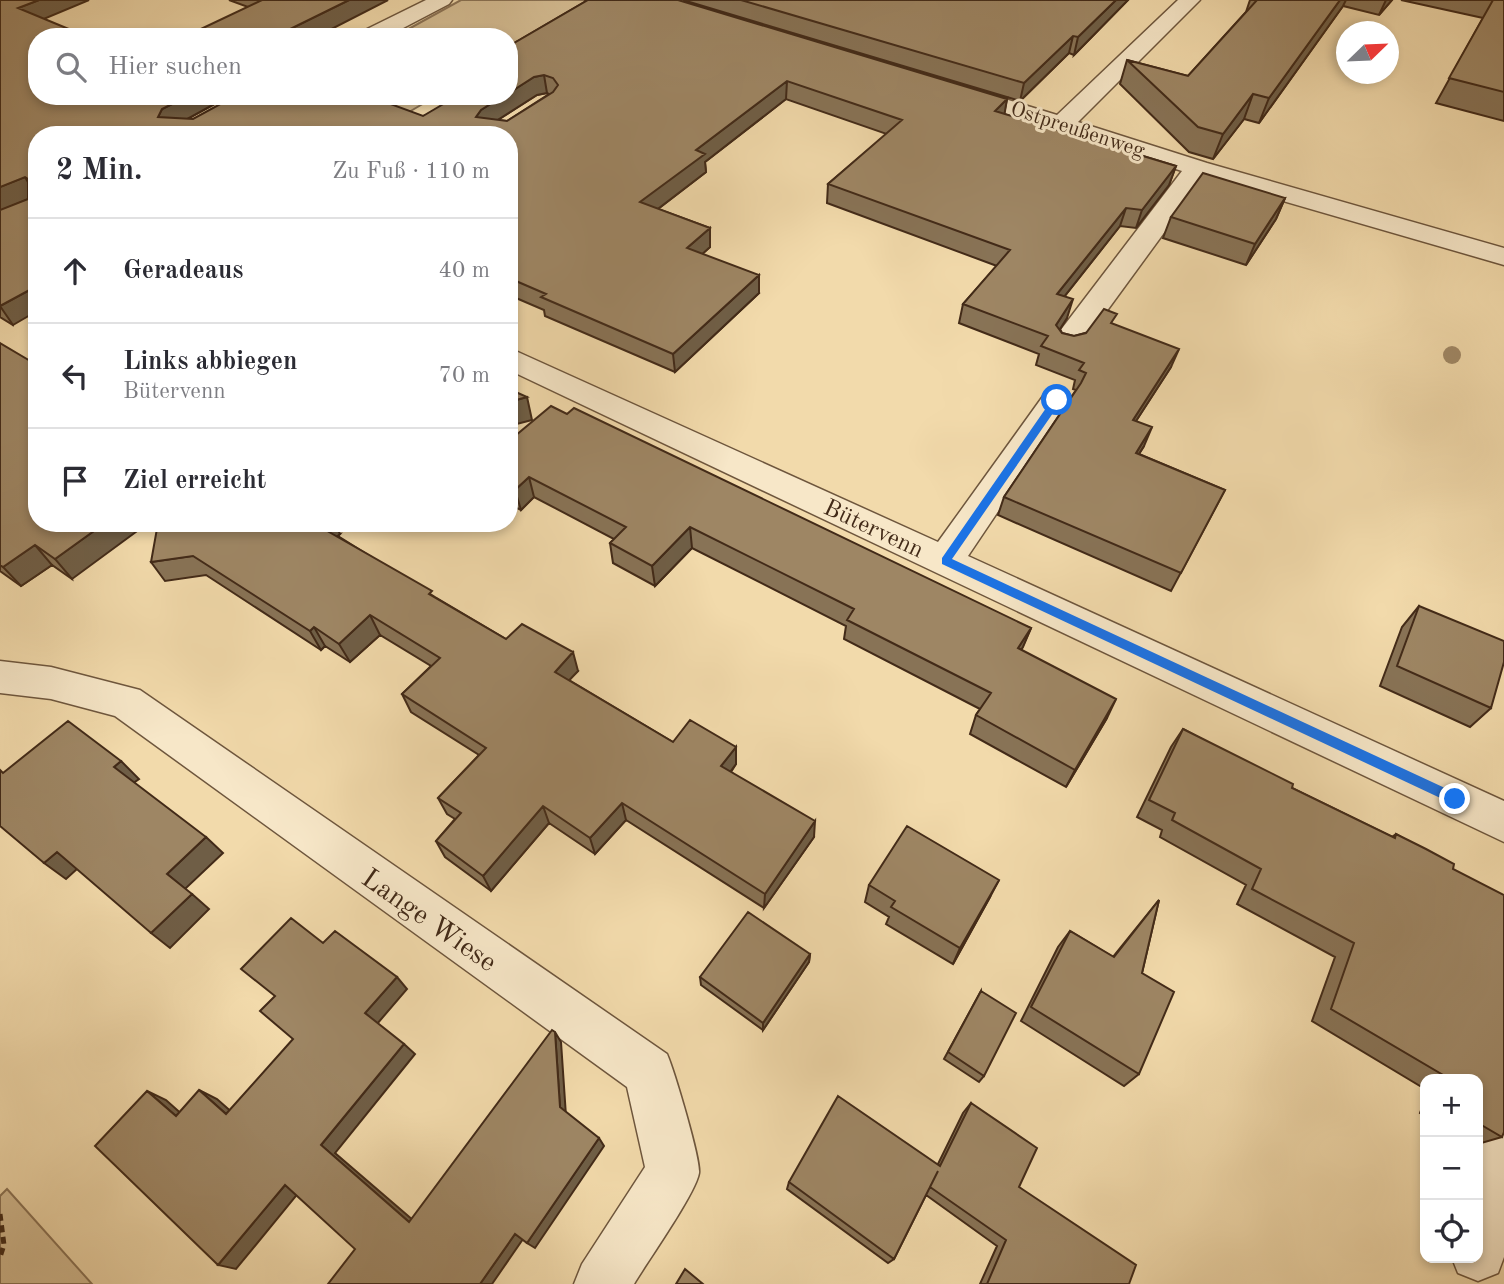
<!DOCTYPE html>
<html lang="de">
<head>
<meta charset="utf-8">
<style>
	:root { --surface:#fff; --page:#f2f2f3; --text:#2b2b33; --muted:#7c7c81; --line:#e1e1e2 }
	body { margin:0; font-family:"Old Standard TT",serif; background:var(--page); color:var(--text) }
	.controls { position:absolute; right:21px; bottom:21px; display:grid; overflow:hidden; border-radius:14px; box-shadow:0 4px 10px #0003 }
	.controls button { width:63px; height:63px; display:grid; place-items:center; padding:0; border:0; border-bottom:2px solid var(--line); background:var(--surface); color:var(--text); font:35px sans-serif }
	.compass { position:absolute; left:1336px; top:21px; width:63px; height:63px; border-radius:50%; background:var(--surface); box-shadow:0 4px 10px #0003; rotate:67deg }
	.stop { position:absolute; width:21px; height:21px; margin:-16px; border:5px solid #1a73e8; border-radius:50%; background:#fff }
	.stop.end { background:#1a73e8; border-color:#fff; box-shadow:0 2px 7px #0008 }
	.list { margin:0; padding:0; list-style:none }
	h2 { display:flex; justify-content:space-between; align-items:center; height:91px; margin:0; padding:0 28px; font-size:30px }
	h2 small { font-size:23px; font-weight:400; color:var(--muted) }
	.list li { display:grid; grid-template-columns:46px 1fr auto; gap:21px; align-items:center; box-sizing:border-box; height:105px; padding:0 28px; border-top:2px solid var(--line) }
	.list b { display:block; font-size:26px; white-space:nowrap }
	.list p { margin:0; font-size:23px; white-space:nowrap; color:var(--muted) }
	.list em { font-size:23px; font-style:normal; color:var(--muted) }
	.icon { flex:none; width:38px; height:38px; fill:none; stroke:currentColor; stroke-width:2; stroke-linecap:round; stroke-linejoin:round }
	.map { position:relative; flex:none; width:1504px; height:1284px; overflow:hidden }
	.search { position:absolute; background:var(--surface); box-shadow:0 4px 10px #0003; left:28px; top:28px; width:490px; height:77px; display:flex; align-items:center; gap:18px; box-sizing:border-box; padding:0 24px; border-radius:28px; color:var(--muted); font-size:26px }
	.panel { position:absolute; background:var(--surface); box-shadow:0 4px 10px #0003; left:28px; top:126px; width:490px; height:406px; border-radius:28px }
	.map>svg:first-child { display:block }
	.green { fill:#d4bc92; stroke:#8b7355; stroke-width:2 }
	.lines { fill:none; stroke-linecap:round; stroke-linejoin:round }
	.minor-casing { stroke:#6e563d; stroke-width:3 }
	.path { stroke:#422a18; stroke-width:5; stroke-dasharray:7 4.5; stroke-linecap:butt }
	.minor { fill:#f7e7c8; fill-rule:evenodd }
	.tree { fill:#a18967 }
	.wall { fill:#887356; stroke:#422a18; stroke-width:2; fill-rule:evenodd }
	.shaded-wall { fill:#6f5e46; stroke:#422a18; stroke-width:2 }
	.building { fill:#9e8664; stroke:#422a18; stroke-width:2 }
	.route { fill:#1a73e8 }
	.labels { text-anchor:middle; stroke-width:6; stroke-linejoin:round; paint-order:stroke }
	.far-street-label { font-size:21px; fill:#422a18; stroke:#f7e7c8 }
	.street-label { font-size:24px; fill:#422a18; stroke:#f7e7c8 }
	.near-street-label { font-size:28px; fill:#422a18; stroke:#f7e7c8 }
</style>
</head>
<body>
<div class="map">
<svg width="1504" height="1284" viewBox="0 0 1504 1284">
	<rect width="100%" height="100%" fill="#f2daab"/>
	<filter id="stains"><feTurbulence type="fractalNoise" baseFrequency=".00286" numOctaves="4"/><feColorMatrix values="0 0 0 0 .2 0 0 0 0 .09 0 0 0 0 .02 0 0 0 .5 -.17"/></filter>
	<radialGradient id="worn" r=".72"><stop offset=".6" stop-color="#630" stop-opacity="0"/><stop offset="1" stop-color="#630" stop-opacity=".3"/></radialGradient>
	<path class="green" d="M461 0H599L509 53V37H394Z
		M367 96H436L409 112Z
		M7 1189 92 1284H0V1196Z"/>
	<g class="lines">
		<g class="minor-casing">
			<path id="minor" d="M426 0H452L449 4 386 37H358L361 32Z
				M1178 0H1200L1078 122 1207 163 1504 248V265L1204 178 1079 349 1068 352 1057 349 1053 342 1057 335 1182 171 948 96 944 91 948 86 956 84 1057 115Z
				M509 348 938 542 1046 392 1057 389 1068 392 1073 400 968 556 1504 801V842L509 370Z
				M0 661 51 667 140 690 667 1054C674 1070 701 1160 699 1173 696 1193 647 1262 634 1284H574L582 1264 645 1167 627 1087 115 716 51 699 0 693Z
				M1504 1119V1257L1498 1273 1478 1281 1458 1273 1452 1258H1478V1145L1486 1127Z"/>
		</g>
		<path class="path" d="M0 1214 4 1245 0 1257"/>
		<use href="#minor" class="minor"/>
	</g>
	<circle class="tree" cx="1452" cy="355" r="9"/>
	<path class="wall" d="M0 0 44 19 37 96H229L187 119 423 116 509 96V46L586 1 585 0H678L1007 99 1004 114 1176 166 1169 185 1136 228 1120 226 1065 296 1067 318 1060 329 1062 333 1074 336 1114 325 1171 367 1136 421 1144 446 1139 454 1225 490 1171 591 998 515 1004 497 1076 390 1073 389 1075 380 1036 365 1039 354 959 323 963 304 997 266 827 203 828 184 887 134 786 99 705 162 706 172 658 209 710 228V247L702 254 759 293 675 372 545 316 544 310 509 295V135H37L13 325 0 317ZM547 93 549 94 507 121 498 120 537 95Z
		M229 0H388L248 7Z
		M683 0H1128L1074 55 1069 53 1020 101Z
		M1250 0H1392L1379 15 1343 6 1259 123 1244 119 1213 159 1189 152 1120 84 1127 60 1188 76 1246 12Z
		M1401 0H1504V121L1436 103 1483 18Z
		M1285 198 1276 219 1246 265 1163 238 1171 217Z
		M0 343 72 579 52 565 21 586 0 571Z
		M509 441 1031 628 1021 650 1107 718 1066 787 970 734 976 715 980 709 844 639 846 626 692 548 655 586 613 563 610 543 614 539 534 497 521 510 509 504Z
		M340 534 338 536 435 597 506 639 578 671 569 680 673 742 736 747V764L731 772 814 837 764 908 626 820 595 854 549 823 491 891 445 857 436 841 455 819 447 814 438 798 479 755 411 712 402 694 431 666 380 635 350 662 325 646 321 650 206 575 165 581 151 562Z
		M1419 606 1491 708 1470 727 1380 686 1402 627Z
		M1183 729 1292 788 1392 837 1396 834 1453 869 1502 1137 1478 1144V1079H1425V1089L1312 1021 1335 957 1237 904 1246 885 1160 837 1162 830 1137 817 1171 747Z
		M869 885 990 897 953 964 886 924 889 917 865 902Z
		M1159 900 1142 973 1139 1074 1124 1086 1021 1021 1058 947 1070 931 1113 957Z
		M810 954 809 962 763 1030 701 985 700 977Z
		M981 991 984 1076 979 1082 944 1059Z
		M1425 1099V1116L1420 1113Z
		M971 1103 1019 1187 1129 1284H980L997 1246 926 1195 894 1259 888 1263 787 1189 789 1182 938 1164 963 1113Z"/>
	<path class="shaded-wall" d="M39 0H89L27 26 18 8Z
		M349 0H388L316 37H274Z
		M1116 0H1128L1074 55 1078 37Z
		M1340 0H1346L1343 6 1259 123 1269 98Z
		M1386 0H1392L1379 15Z
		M1073 36 1069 53 1020 101 1024 83Z
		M544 75 547 93 537 95 485 128 476 117 481 110 503 96H509V93L534 77Z
		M787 81 786 99 705 162 706 172 642 221 640 202 696 150Z
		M1253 94 1244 119 1213 159 1223 134Z
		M188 96H229L171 128 158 117 162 109Z
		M1007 99 1004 117 995 111Z
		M1176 166 1169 185 1136 228 1142 210Z
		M25 177 36 196 0 211V187Z
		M1285 198 1276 219 1246 265 1255 244Z
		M1126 208 1120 226 1052 312 1057 294Z
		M710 228V247L688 267 687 248Z
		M759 275V293L675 372 673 354Z
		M37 286V311L13 325 0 306Z
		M1073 299 1067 318 1051 343 1056 325Z
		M1179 349 1171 367 1125 438 1133 420Z
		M527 397 532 420 509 426V402Z
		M1152 427 1144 446 1128 471 1136 453Z
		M529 477 534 497 521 510 515 490Z
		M105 523H148L72 579 55 559Z
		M319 523H335L340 534 327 545 317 525Z
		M690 527 692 548 655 586 652 566Z
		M35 545 52 565 21 586 3 567Z
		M370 615 380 635 350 662 339 644Z
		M314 627 325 646 321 650 310 631Z
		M1031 628 1023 647 1011 667 1018 648Z
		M573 652 578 671 560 690 555 672Z
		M1116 699 1107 718 1066 787 1075 770Z
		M736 747V764L722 783 721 766Z
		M121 761 139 779 132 784 114 767Z
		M622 803 626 820 595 854 590 838Z
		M543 806 549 823 491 891 483 876Z
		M815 821 814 837 764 908 765 894Z
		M206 837 223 853 185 889 167 874Z
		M57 852 78 868 66 879 44 863Z
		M999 880 990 897 953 964 960 948Z
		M192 894 209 909 170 948 151 933Z
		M810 954 809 962 763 1030V1023Z
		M397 977 407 989 377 1024 365 1013Z
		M555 1032 561 1042 566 1116 560 1107Z
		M404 1044 415 1054 335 1153 421 1227 409 1222 321 1145Z
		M199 1090 217 1099 243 1122 226 1114Z
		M147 1091 166 1100 194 1125 176 1116Z
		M599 1138 604 1146 535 1248 527 1243Z
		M285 1185 300 1191 236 1269 218 1265Z
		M515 1234 523 1239 492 1284H480Z"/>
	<path class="building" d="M0 0H39L18 8 88 37H37V96H188L162 109 158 117 193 119 235 96H369L423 116 457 96H503L481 110 476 117 507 121 553 92 558 85 553 78 544 75 534 77 509 93V65L514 62 509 60V46L588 0H678L1007 99 995 111 1176 166 1142 210 1126 208 1057 294 1073 299 1056 325 1062 333 1074 336 1086 333 1104 309 1117 314 1111 323 1179 349 1133 420 1152 427 1136 453 1225 490 1181 573 1004 497 1081 383 1086 373 1079 370 1084 363 1041 346 1048 336 963 304 1010 250 828 184 902 120 787 81 696 150 705 154 640 202 710 228 687 248 759 275 673 354 541 297 546 294 509 278V135H37V286L0 306V210L28 199V179L25 177 0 187Z
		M262 0H349L274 37H184Z
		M741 0H1116L1078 37 1073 36 1024 83Z
		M1257 0H1340L1269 98 1253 94 1223 134 1198 127 1127 60 1188 76Z
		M1493 0H1504V92L1449 78Z
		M1203 173 1285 198 1255 244 1171 217Z
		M0 343 37 365V523H105L55 559 35 545 3 567 0 565Z
		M509 389 527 397 509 402Z
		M551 406 567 414 574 408 1031 628 1018 648 1116 699 1075 770 976 715 991 693 847 620 854 609 690 527 652 566 610 543 626 527 529 477 515 490 509 487V441Z
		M158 523H319L317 525 432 591 429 594 506 639 522 624 573 652 555 672 673 742 690 720 736 747 721 766 815 821 765 894 622 803 590 838 543 806 483 876 436 841 461 813 438 798 486 748 402 694 440 658 370 615 339 644 314 627 310 631 193 556 151 562Z
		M1419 606 1504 641V662L1491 708 1397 666Z
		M68 721 121 761 114 767 206 837 167 874 192 894 151 933 57 852 44 863 0 826V770L3 773Z
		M1183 729 1293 784 1292 788 1395 838 1396 834 1426 849 1454 864 1453 869 1504 895V1132L1502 1137 1478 1123V1079H1450L1331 1009 1354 943 1252 889 1261 869 1172 820 1175 813 1149 800Z
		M907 826 999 880 960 948 891 907 895 901 869 885Z
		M1159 900 1142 973 1174 992 1139 1074 1031 1007 1070 931 1114 957Z
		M748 912 810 954 763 1023 700 977Z
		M291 918 323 943 335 931 397 977 365 1013 404 1044 321 1145 409 1222 552 1030 555 1032 560 1107 599 1138 527 1243 515 1234 480 1284H328L355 1249 285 1185 218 1265 95 1146 147 1091 176 1116 199 1090 226 1114 293 1039 260 1011 275 996 241 969Z
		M981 991 1016 1013 984 1076 948 1052Z
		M838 1096 940 1166 971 1103 1037 1148 1019 1187 1136 1265 1129 1284H987L1006 1240 930 1187 938 1171 894 1259 789 1182Z
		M685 1269 703 1284H676Z"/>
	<path class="route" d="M1057 397 1060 398V403L952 559 1460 795V803H1451L942 564V558L1053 398Z"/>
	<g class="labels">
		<g class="far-street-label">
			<text transform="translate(1078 129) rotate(18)" y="7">Ostpreußenweg</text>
		</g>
		<g class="street-label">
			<text transform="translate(874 528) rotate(25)" y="8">Bütervenn</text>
		</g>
		<g class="near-street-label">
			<text transform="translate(430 919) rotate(35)" y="10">Lange Wiese</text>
		</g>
	</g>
	<rect width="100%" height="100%" filter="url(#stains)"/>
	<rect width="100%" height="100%" fill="url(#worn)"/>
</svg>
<div class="controls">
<button>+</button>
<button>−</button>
<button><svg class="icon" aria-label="locate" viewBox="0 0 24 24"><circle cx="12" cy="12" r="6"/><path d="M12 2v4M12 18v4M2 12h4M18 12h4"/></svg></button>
</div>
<svg class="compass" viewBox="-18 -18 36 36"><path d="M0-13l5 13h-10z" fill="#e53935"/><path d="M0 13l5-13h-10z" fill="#7c7c81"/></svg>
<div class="stop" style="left:1057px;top:400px"></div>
<div class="stop end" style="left:1455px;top:799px"></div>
<div class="search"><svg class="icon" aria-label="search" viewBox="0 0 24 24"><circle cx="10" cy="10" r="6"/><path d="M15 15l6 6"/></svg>Hier suchen</div>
<section class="panel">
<h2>2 Min.<small>Zu Fuß · 110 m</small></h2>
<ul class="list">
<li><svg class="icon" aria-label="ahead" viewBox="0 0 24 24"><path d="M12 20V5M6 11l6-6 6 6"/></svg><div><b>Geradeaus</b></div><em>40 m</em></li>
<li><svg class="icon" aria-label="left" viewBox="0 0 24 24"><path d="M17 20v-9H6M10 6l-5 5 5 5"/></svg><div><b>Links abbiegen</b><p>Bütervenn</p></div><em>70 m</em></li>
<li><svg class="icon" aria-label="arrive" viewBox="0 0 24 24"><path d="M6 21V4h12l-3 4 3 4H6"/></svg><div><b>Ziel erreicht</b></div></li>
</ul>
</section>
</div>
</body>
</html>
